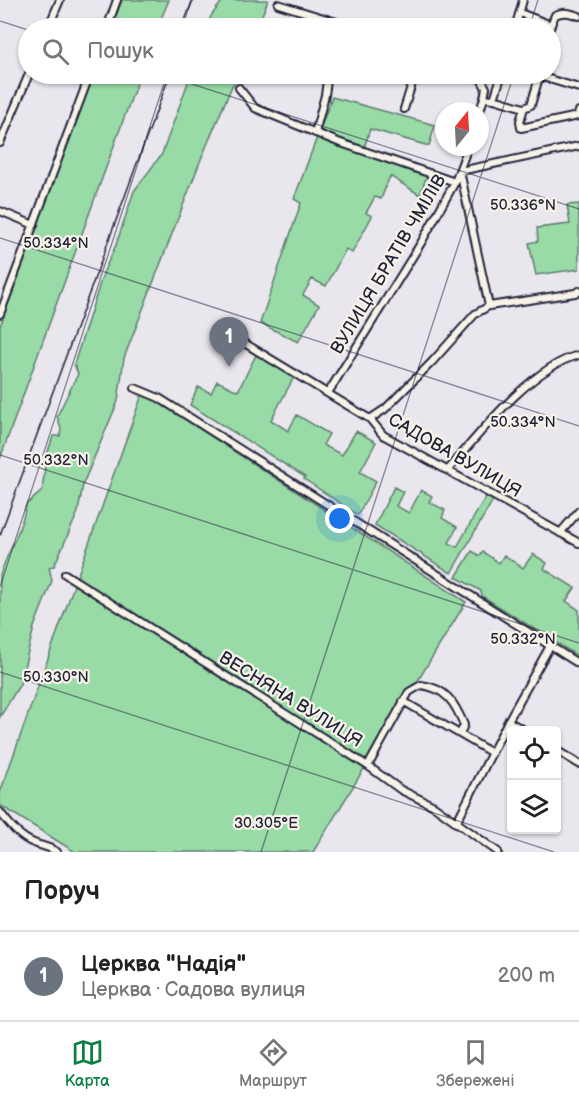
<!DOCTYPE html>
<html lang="uk">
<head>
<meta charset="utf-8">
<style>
	:root { --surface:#fff; --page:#f6f6f6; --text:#222; --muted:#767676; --line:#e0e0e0; --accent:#0b8043 }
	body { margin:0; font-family:"Balsamiq Sans",sans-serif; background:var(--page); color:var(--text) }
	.controls { position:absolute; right:18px; bottom:18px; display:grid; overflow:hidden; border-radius:6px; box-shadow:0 2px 4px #0004 }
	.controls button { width:54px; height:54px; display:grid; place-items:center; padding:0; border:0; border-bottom:2px solid var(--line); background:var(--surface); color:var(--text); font:30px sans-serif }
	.compass { position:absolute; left:435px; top:102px; width:54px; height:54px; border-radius:50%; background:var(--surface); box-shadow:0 2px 4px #0004; rotate:18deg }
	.you { position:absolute; left:340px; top:519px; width:21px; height:21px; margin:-15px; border:4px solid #fff; border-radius:50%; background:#1a73e8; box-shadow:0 0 0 9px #1a73e833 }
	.badge { display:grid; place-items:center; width:39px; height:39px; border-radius:50%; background:var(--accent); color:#fff; font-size:20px; font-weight:700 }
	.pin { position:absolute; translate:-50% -50px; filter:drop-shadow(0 2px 3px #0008) }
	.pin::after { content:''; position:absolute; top:32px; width:21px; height:18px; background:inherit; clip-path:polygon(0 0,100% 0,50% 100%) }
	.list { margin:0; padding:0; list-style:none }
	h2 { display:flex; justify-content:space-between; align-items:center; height:78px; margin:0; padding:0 24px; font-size:26px }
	h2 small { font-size:20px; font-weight:400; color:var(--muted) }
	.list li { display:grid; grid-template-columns:39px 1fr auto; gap:18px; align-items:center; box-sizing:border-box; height:90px; padding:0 24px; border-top:2px solid var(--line) }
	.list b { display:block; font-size:22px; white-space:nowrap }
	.list p { margin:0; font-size:20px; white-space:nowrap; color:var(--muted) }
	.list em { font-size:20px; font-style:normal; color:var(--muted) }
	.icon { flex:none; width:33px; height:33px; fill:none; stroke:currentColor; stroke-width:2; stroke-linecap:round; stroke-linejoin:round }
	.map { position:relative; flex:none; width:579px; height:852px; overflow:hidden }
	.search { position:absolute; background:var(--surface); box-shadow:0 2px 4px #0004; left:18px; right:18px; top:18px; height:66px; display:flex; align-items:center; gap:15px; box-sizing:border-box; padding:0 21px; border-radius:33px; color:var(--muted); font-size:22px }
	.sheet { height:168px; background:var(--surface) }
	nav { display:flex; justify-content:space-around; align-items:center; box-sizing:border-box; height:84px; border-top:2px solid var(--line); background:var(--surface); font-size:16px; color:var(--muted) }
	nav a { display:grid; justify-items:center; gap:3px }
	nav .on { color:var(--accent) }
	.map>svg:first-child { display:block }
	.green { fill:#98dba6; stroke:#5d7e70; stroke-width:1.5 }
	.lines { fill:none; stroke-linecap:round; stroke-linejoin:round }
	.minor-casing { stroke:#22223b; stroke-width:10 }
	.minor { stroke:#f7f3e8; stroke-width:6 }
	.rail { stroke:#22223b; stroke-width:1.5 }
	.ticks { fill:none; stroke:#22223b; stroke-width:1.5; stroke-opacity:0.45 }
	.labels { text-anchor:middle; stroke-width:4.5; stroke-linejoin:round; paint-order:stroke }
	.street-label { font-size:18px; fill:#22223b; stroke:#f7f3e8 }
	.ticks-label { font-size:15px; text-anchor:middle; fill:#22223b; stroke:#f7f3e8; stroke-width:4.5; stroke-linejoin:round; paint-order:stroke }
</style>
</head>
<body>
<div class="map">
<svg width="579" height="852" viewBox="0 0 579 852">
	<rect width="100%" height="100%" fill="#e9e6ed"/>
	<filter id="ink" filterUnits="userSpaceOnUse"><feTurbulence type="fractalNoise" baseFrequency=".0167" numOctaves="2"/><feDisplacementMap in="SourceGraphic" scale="12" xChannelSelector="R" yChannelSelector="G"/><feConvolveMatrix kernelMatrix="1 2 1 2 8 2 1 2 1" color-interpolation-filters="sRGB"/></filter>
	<g filter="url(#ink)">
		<path class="green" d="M122 0H169L157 28H111Z
			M223 0H268L257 28H207L211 16Z
			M94 74H140L0 459V326Z
			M191 74H241L232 86 201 159 124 358 118 401 83 484 78 512 54 566 49 567 52 581 34 627 20 684 0 717V575C8 551 22 530 26 505L42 491 46 458 53 436H60L61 429 57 416 78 374 74 364 104 271 116 245 134 191 162 154Z
			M332 97 435 125 429 146 370 129 364 148 429 169 420 195 390 176 381 199 375 197 366 213 372 216 352 253 346 249 326 286 312 279 303 295 319 305 298 342 260 323 301 203 294 199Z
			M579 204V269L536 275 529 243 538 241 537 228 570 224 567 205Z
			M256 355 294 377 271 420 288 431 297 415 329 434 323 445 342 455 356 431 376 442 360 472 376 481 358 515 304 479 305 477 190 405 198 387 211 393 217 381 238 391Z
			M143 392 466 602 313 852H75L0 805V793Z
			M394 487 403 492 396 506 409 513 421 490 432 496 429 502 445 510 442 518 457 527 449 543 457 547 486 496 493 500 451 573 375 525Z
			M472 551 480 556 483 552 499 563 504 555 523 568 533 554 547 563 544 569 575 588 566 601 579 610V657L482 596 481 591 456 577Z"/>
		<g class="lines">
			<g class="minor-casing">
				<path id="minor" d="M278 4 356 28
					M520 13 551 25 550 28
					M551 25 555 15C564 11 570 13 579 16
					M48 28 60 0
					M107 28 117 0
					M319 28 322 18
					M515 28 523 0
					M461 74 481 79 486 88 484 98
					M539 76 579 88
					M239 88 255 108 338 142 455 182
					M494 99 524 108 531 105 540 74
					M524 108 520 121 521 128 578 116 579 111
					M404 109 415 74
					M480 111 484 98 494 99 502 74
					M315 133 325 95 328 74
					M0 143 29 74
					M0 211 34 225
					M489 306 460 171 579 146
					M0 314 90 74
					M226 332 370 419 383 435 579 543
					M135 388 159 398 579 664
					M328 393 421 243 455 182 468 147
					M370 419 385 409 432 362 475 314 489 306 575 293 579 291
					M448 470C479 434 532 366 579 355
					M560 533 579 511
					M65 574 368 766 401 790 434 806 498 852
					M403 701 492 753
					M508 721 524 730
					M556 750 579 764
					M368 766 409 692 421 685C446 688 455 703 464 725L460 734
					M0 812C9 824 20 838 34 843 43 847 46 845 57 852
					M456 823 508 721 550 646"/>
			</g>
			<use href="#minor" class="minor"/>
			<path class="rail" d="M182 28 193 0
				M0 535 170 74"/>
		</g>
	</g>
	<path class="ticks" d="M0 21 28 30M182 28 191 0M529 28 538 0M161 74 579 209M0 238 579 426M0 455 579 643M0 587 167 74M0 672 554 852M261 852 514 74"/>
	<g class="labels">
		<g class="street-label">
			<text transform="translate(388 264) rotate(-59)" y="6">ВУЛИЦЯ БРАТІВ ЧМІЛІВ</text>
			<text transform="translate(455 455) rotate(30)" y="6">САДОВА ВУЛИЦЯ</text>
			<text transform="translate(291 699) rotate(32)" y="6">ВЕСНЯНА ВУЛИЦЯ</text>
		</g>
	</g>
	<g class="ticks-label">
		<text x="523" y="210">50.336°N</text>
		<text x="56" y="248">50.334°N</text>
		<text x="523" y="427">50.334°N</text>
		<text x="56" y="465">50.332°N</text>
		<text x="523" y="644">50.332°N</text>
		<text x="56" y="682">50.330°N</text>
		<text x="266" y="828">30.305°E</text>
	</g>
</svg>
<div class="controls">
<button><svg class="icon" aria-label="locate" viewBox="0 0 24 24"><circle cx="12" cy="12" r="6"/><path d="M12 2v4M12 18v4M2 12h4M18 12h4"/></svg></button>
<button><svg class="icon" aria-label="layers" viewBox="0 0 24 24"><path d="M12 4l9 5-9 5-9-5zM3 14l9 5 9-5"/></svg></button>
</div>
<svg class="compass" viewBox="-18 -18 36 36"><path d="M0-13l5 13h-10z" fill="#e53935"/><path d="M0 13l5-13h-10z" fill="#767676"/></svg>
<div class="you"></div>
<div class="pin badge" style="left:229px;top:367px;background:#6b7280">1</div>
<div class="search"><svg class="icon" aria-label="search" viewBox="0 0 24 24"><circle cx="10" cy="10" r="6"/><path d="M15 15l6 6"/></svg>Пошук</div>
</div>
<section class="sheet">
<h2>Поруч<small></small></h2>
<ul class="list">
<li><span class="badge" style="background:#6b7280">1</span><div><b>Церква &quot;Надія&quot;</b><p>Церква · Садова вулиця</p></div><em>200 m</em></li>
</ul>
</section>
<nav>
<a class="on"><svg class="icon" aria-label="map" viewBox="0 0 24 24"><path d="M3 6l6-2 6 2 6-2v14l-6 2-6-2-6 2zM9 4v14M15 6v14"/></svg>Карта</a>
<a><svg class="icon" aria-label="directions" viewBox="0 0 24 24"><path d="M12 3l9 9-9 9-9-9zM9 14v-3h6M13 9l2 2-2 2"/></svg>Маршрут</a>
<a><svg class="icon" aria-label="saved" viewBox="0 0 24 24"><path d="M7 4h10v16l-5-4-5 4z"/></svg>Збережені</a>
</nav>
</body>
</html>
